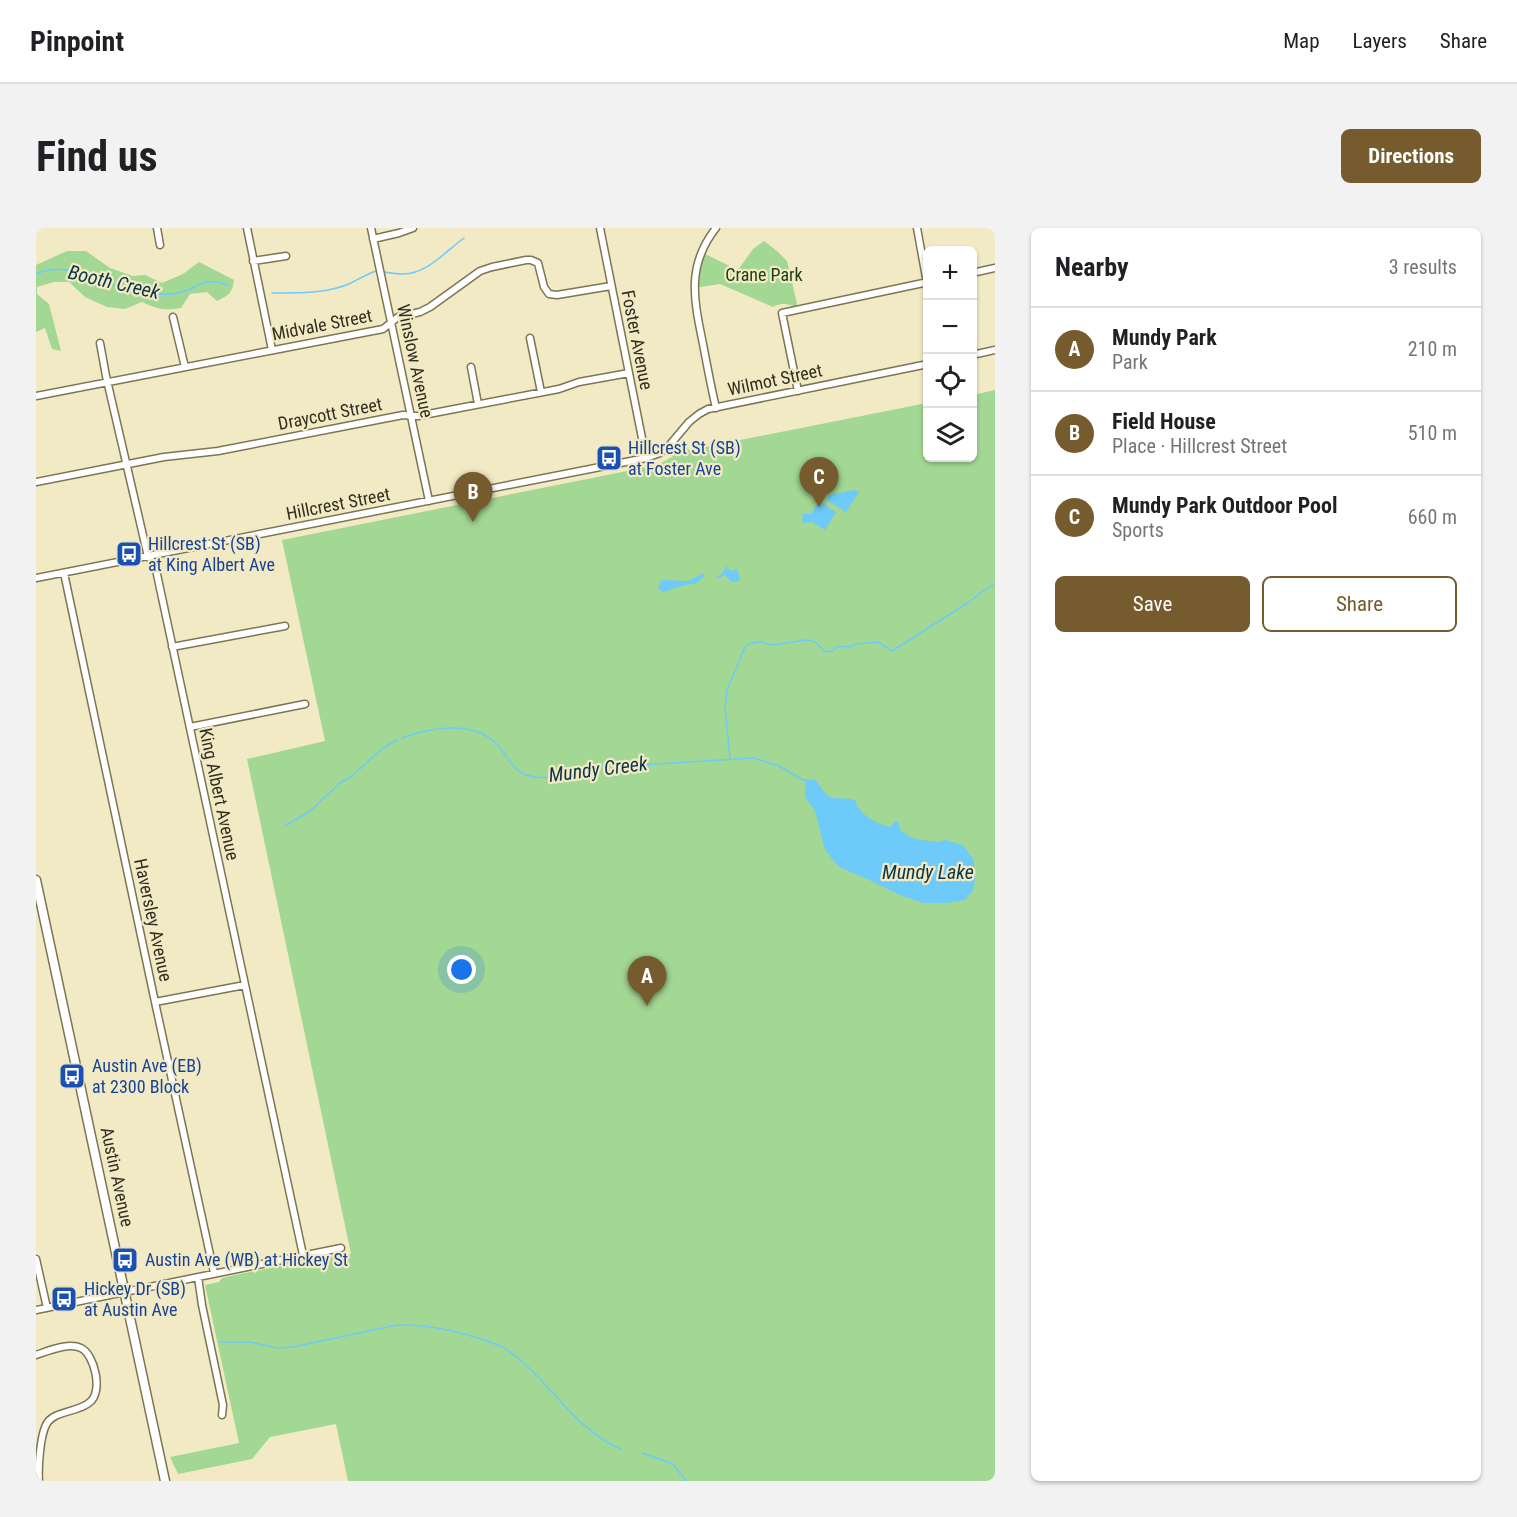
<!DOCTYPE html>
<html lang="en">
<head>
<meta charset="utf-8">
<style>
	:root { --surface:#fff; --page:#f2f2f2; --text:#202124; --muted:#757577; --line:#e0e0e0; --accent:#755b2d }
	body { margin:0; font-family:"Roboto Condensed",sans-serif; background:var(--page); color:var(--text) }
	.controls { position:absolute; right:18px; top:18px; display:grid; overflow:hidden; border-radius:9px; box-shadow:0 2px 4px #0004 }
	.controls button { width:54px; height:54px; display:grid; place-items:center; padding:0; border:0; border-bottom:2px solid var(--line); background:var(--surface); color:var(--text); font:30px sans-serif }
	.you { position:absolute; left:426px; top:742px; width:21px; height:21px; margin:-15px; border:4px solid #fff; border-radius:50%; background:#1a73e8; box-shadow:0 0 0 9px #1a73e833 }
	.badge { display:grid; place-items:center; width:39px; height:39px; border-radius:50%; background:var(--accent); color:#fff; font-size:20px; font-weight:700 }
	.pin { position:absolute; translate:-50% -50px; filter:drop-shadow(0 2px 3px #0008) }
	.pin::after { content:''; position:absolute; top:32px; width:21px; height:18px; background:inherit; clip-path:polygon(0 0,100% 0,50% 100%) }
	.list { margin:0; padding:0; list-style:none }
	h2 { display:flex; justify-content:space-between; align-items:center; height:78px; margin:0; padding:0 24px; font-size:26px }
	h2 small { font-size:20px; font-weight:400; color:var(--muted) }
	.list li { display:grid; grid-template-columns:39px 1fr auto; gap:18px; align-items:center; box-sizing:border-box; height:84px; padding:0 24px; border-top:2px solid var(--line) }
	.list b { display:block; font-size:22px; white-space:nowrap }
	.list p { margin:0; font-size:20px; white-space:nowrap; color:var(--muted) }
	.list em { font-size:20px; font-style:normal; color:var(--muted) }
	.actions { display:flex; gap:12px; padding:18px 24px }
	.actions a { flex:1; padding:14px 0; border:2px solid var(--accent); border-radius:9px; text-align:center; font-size:21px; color:var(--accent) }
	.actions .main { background:var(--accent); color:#fff }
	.icon { flex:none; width:33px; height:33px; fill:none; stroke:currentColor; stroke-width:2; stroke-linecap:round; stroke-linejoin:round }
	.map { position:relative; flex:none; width:959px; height:1253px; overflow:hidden; border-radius:9px }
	header { display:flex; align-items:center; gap:36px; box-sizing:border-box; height:84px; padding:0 30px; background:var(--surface); border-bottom:2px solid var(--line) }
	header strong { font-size:28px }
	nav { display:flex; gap:33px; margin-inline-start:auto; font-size:21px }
	.intro { display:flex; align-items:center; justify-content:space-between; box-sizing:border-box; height:144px; padding:0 36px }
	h1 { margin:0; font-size:42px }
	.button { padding:15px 27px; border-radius:9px; background:var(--accent); color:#fff; font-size:21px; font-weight:700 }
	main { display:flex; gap:36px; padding:0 36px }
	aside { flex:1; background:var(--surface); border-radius:9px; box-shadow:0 2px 4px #0004 }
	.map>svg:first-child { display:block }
	.green { fill:#a3d794 }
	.water { fill:#6dcaf9 }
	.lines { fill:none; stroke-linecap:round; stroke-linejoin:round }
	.stream { stroke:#6dcaf9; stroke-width:1.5 }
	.minor-casing { stroke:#7d7553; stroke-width:9 }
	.major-casing { stroke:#7d7553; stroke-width:11 }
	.minor { stroke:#fff; stroke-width:6 }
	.major { stroke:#fff; stroke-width:8 }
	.labels { text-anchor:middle; stroke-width:4.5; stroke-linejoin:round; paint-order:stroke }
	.park-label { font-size:18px; fill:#1e4113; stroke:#f2eac5 }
	.street-label { font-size:18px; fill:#312d1f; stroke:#f2eac5 }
	.transit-label { font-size:18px; fill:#164399; stroke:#f2eac5; text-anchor:start }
	.water-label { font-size:20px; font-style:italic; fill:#0b3649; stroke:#f2eac5 }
</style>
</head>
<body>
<header>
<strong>Pinpoint</strong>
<nav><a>Map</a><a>Layers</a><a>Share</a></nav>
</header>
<div class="intro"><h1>Find us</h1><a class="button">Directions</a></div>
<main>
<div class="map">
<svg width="959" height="1253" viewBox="0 0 959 1253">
	<rect width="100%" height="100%" fill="#f2eac5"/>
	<path class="green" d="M728 13 741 23 751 33 762 80C752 76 746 74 737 79L684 56 658 60 665 24 702 42 717 21Z
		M31 23H50L74 40 97 48 109 47 126 55 147 46 163 34 198 52C196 66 193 67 181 73L171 64 154 66 145 80C128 83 121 81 106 74L89 81 71 79 49 69 33 54H18L1 59V66L13 76 25 123 16 121 9 100 0 104V37Z
		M959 162V1253H312L300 1196 234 1209 216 1231 142 1246 134 1229 203 1215 169 1057 183 1054 186 1050 204 1046 283 1030 315 1026 211 531 289 513 246 312 621 237 636 229 648 213 649 219 654 222 891 175 892 230H936L937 167Z"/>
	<path class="water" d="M819 262 823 264 810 284 791 272 793 267Z
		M783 273 800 284 789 302 776 294 767 295 766 286H775Z
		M690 338 695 343 701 341 704 351 701 354H696L689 347 685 349H680L687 345Z
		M668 345V349L659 356C653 355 634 361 628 364L622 361 625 352 652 353Z
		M777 551C785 556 786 565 794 569 801 572 811 569 819 572 822 586 842 597 855 599L858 594 861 593 863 595 864 602 876 610 885 612 903 614 910 612 927 617 938 632V639L939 651 937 662 929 672 910 675H888L866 668 833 652 803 639 789 622 779 583 771 572 769 566 770 554Z"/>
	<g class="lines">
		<path class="stream" d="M348 44C354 45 361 46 367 46 391 46 410 23 428 10
			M0 46C29 34 44 48 71 55 87 60 104 64 120 66 131 67 142 66 152 62 157 61 160 57 164 56 173 52 183 54 191 57
			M236 65C262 65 291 66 315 55 323 51 331 46 340 43
			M366 510C395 499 438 492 462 517 470 527 477 542 490 547 513 555 548 541 572 537 583 535 593 535 604 537L717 530 743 538 767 552H773
			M694 531 689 479 691 462 709 419 715 415 724 414 737 417 770 412 780 414 789 424 796 423 802 418 813 419 820 416 842 414 856 423 933 374 954 358 959 357
			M249 598 274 583 304 555 316 548 347 520 361 512
			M183 1114H214L241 1120 257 1119 361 1097C392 1096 422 1103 451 1113 458 1116 466 1118 472 1122 488 1134 502 1148 515 1163 536 1186 556 1209 585 1221
			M606 1225 637 1236 650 1253"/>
		<g class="minor-casing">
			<path id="minor" d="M121 0 124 17
				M211 0 236 122
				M335 0 393 273
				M564 0 610 230
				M881 0 891 55
				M337 11 363 5 377 0
				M217 33 250 28
				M936 45 959 40
				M137 89 149 139
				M494 110 505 164
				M64 115 70 148 109 316 112 328 119 337 267 1027
				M936 127 959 122
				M435 139 442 176
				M762 163 746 85 892 54
				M0 168 347 101 362 89 384 84 394 79 444 43 456 39 490 32H495L502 35 508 59 513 66 521 67 575 58
				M680 180C675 159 671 137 667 116 658 72 650 38 680 0
				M0 254 128 229 182 223 367 187 382 188 523 161 543 154 593 145
				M28 345 119 774 178 1045
				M0 350 610 230 624 225 632 219 653 194 663 186 672 181 892 136
				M136 419 249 398
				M154 499 269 476
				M119 774 209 757
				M0 1031 11 1080
				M162 1049 166 1077 187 1177 186 1187
				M0 1082 305 1020
				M0 1127C12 1123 33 1114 45 1120 59 1127 67 1164 54 1174 42 1185 17 1182 10 1197 4 1209 2 1240 3 1253"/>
		</g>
		<g class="major-casing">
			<path id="major" d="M0 652 129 1253"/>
		</g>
		<use href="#minor" class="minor"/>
		<use href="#major" class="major"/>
	</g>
	<defs>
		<g id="bus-square" transform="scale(1.35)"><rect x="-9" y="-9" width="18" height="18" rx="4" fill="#1a4fb4" stroke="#f2eac5"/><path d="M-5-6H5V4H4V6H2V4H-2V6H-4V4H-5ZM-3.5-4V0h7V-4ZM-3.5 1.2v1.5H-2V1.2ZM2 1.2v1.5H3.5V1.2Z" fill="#fff"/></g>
	</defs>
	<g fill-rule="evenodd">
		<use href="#bus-square" x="573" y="230"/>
		<use href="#bus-square" x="93" y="326"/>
		<use href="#bus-square" x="36" y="848"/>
		<use href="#bus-square" x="89" y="1032"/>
		<use href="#bus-square" x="28" y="1071"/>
	</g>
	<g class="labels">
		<g class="park-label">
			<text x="728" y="53">Crane Park</text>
		</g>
		<g class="street-label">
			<text transform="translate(286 97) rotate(-11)" y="6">Midvale Street</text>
			<text transform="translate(601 112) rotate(79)" y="6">Foster Avenue</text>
			<text transform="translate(379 133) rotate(78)" y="6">Winslow Avenue</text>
			<text transform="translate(739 152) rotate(-12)" y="6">Wilmot Street</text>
			<text transform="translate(294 186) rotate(-11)" y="6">Draycott Street</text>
			<text transform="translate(302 276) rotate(-11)" y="6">Hillcrest Street</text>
			<text transform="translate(183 566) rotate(78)" y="6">King Albert Avenue</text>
			<text transform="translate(117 692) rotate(78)" y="6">Haversley Avenue</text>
			<text transform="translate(81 949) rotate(78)" y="6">Austin Avenue</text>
		</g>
		<g class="transit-label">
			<text x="592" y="226">Hillcrest St (SB)<tspan x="592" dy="21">at Foster Ave</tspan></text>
			<text x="112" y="322">Hillcrest St (SB)<tspan x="112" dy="21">at King Albert Ave</tspan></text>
			<text x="56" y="844">Austin Ave (EB)<tspan x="56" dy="21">at 2300 Block</tspan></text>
			<text x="109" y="1038">Austin Ave (WB) at Hickey St</text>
			<text x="48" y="1067">Hickey Dr (SB)<tspan x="48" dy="21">at Austin Ave</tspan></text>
		</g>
		<g class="water-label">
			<text transform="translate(78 54) rotate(13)" y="7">Booth Creek</text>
			<text transform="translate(562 541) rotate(-7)" y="7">Mundy Creek</text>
			<text x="892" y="651">Mundy Lake</text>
		</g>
	</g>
</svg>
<div class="controls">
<button>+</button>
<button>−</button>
<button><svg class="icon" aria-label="locate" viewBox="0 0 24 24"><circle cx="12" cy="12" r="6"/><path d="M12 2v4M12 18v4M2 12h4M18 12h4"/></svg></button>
<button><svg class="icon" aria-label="layers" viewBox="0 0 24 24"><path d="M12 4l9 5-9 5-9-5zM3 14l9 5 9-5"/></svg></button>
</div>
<div class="you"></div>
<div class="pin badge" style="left:611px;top:778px">A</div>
<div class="pin badge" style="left:437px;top:294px">B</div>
<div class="pin badge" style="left:783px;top:279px">C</div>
</div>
<aside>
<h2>Nearby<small>3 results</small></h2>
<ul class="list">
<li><span class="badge">A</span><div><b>Mundy Park</b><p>Park</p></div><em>210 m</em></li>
<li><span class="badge">B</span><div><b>Field House</b><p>Place · Hillcrest Street</p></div><em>510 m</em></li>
<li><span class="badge">C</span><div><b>Mundy Park Outdoor Pool</b><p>Sports</p></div><em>660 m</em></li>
</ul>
<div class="actions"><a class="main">Save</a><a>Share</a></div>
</aside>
</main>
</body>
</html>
